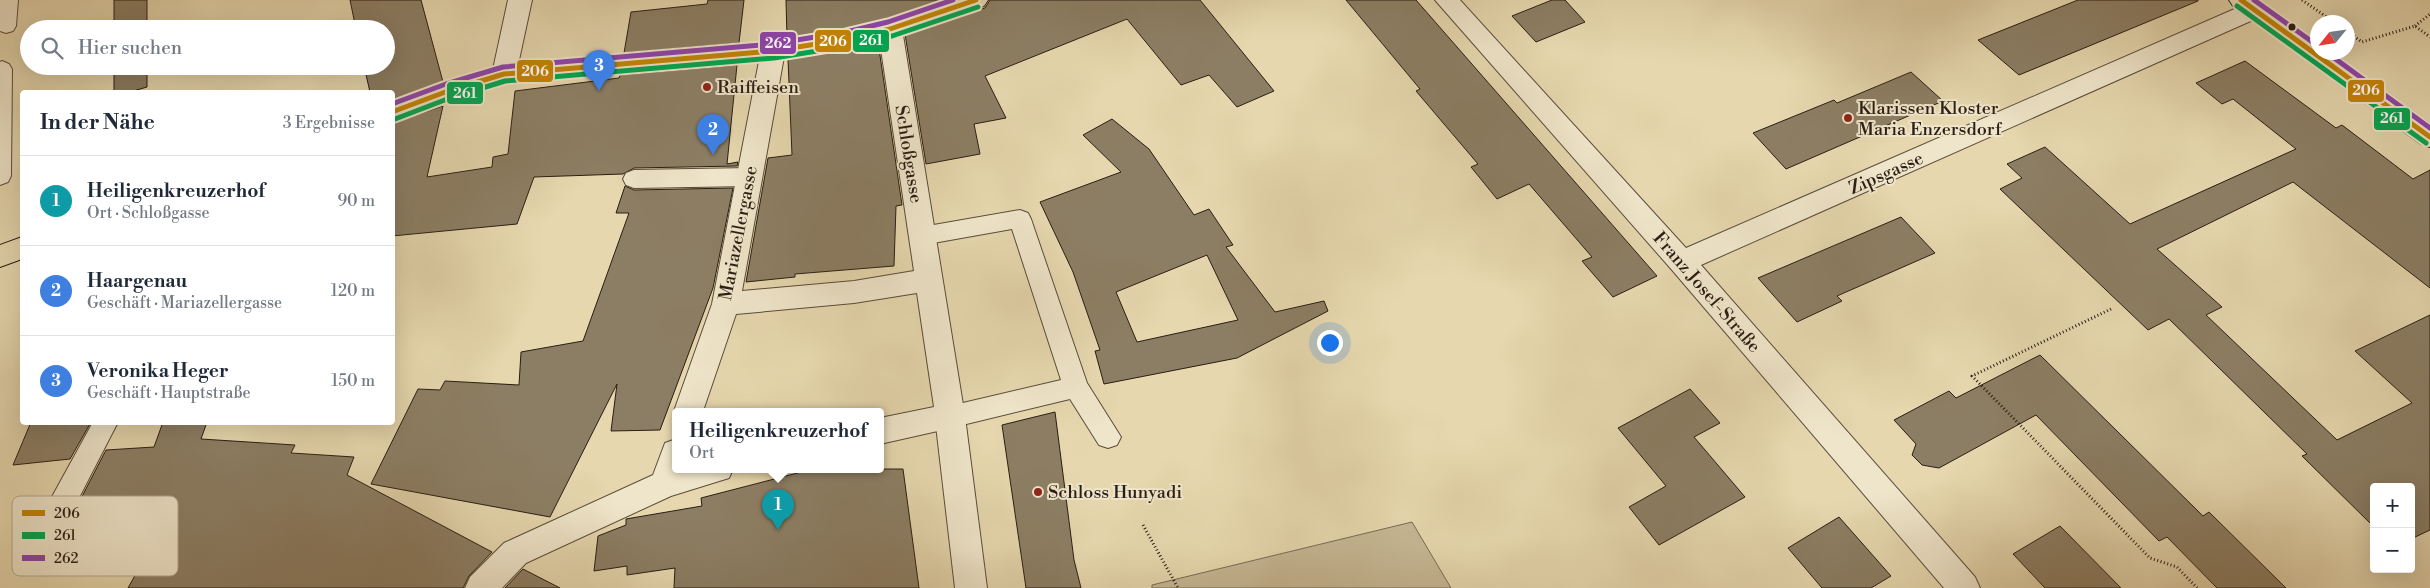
<!DOCTYPE html>
<html lang="de">
<head>
<meta charset="utf-8">
<style>
	:root { --surface:#fff; --page:#f6f6f7; --text:#1f2937; --muted:#747a83; --line:#e0e1e3; --accent:#ea580c }
	body { margin:0; font-family:"Libre Bodoni",serif; background:var(--page); color:var(--text) }
	.controls { position:absolute; right:15px; bottom:15px; display:grid; overflow:hidden; border-radius:5px; box-shadow:0 5px 20px #0002 }
	.controls button { width:45px; height:45px; display:grid; place-items:center; padding:0; border:0; border-bottom:1px solid var(--line); background:var(--surface); color:var(--text); font:25px sans-serif }
	.compass { position:absolute; left:2310px; top:15px; width:45px; height:45px; border-radius:50%; background:var(--surface); box-shadow:0 5px 20px #0002; rotate:240deg }
	.you { position:absolute; left:1329px; top:342px; width:18px; height:18px; margin:-12px; border:4px solid #fff; border-radius:50%; background:#1a73e8; box-shadow:0 0 0 8px #1a73e833 }
	.badge { display:grid; place-items:center; width:32px; height:32px; border-radius:50%; background:var(--accent); color:#fff; font-size:16px; font-weight:700 }
	.pin { position:absolute; translate:-50% -41px; filter:drop-shadow(0 1px 2px #0008) }
	.pin::after { content:''; position:absolute; top:26px; width:18px; height:15px; background:inherit; clip-path:polygon(0 0,100% 0,50% 100%) }
	.popup { position:absolute; left:672px; top:408px; width:212px; height:65px; box-sizing:border-box; display:grid; place-content:center; border-radius:5px; background:var(--surface); filter:drop-shadow(0 1px 4px #0005); font-size:16px; white-space:nowrap; color:var(--muted) }
	.popup b { font-size:19px; color:var(--text) }
	.popup::after { content:''; position:absolute; left:50%; top:100%; margin-left:-10px; border:10px solid transparent; border-top-color:var(--surface) }
	.list { margin:0; padding:0; list-style:none }
	h2 { display:flex; justify-content:space-between; align-items:center; height:65px; margin:0; padding:0 20px; font-size:21px }
	h2 small { font-size:16px; font-weight:400; color:var(--muted) }
	.list li { display:grid; grid-template-columns:32px 1fr auto; gap:15px; align-items:center; box-sizing:border-box; height:90px; padding:0 20px; border-top:1px solid var(--line) }
	.list b { display:block; font-size:19px; white-space:nowrap }
	.list p { margin:0; font-size:16px; white-space:nowrap; color:var(--muted) }
	.list em { font-size:16px; font-style:normal; color:var(--muted) }
	.icon { flex:none; width:28px; height:28px; fill:none; stroke:currentColor; stroke-width:2; stroke-linecap:round; stroke-linejoin:round }
	.map { position:relative; flex:none; width:2430px; height:588px; overflow:hidden }
	.search { position:absolute; background:var(--surface); box-shadow:0 5px 20px #0002; left:20px; top:20px; width:375px; height:55px; display:flex; align-items:center; gap:12px; box-sizing:border-box; padding:0 18px; border-radius:28px; color:var(--muted); font-size:19px }
	.panel { position:absolute; background:var(--surface); box-shadow:0 5px 20px #0002; left:20px; top:90px; width:375px; height:335px; border-radius:5px }
	.map>svg:first-child { display:block }
	.green { fill:#c6b794; stroke:#786a54 }
	.building { fill:#8c7e64; stroke:#2a1d13; fill-rule:evenodd }
	.lines { fill:none; stroke-linecap:round; stroke-linejoin:round }
	.service-casing { stroke:#594c3a; stroke-width:2 }
	.pedestrian-casing { stroke:#594c3a; stroke-width:2 }
	.minor-casing { stroke:#594c3a; stroke-width:2 }
	.secondary-casing { stroke:#2a1d13; stroke-width:2 }
	.primary-casing { stroke:#2a1d13; stroke-width:2 }
	.path { stroke:#2a1d13; stroke-width:3; stroke-dasharray:1 2.5; stroke-linecap:butt }
	.service { fill:#efe5ca; fill-rule:evenodd }
	.pedestrian { fill:#efe5ca; fill-rule:evenodd }
	.minor { fill:#efe5ca; fill-rule:evenodd }
	.secondary { fill:#efe5ca; fill-rule:evenodd }
	.primary { fill:#e6d7ae; fill-rule:evenodd }
	.bus-1-casing { stroke:#efe5ca; stroke-width:9 }
	.bus-2-casing { stroke:#efe5ca; stroke-width:9 }
	.bus-3-casing { stroke:#efe5ca; stroke-width:9 }
	.bus-1 { stroke:#c48405; stroke-width:5 }
	.bus-2 { stroke:#00a651; stroke-width:5 }
	.bus-3 { stroke:#8e44ad; stroke-width:5 }
	.bus-dot { fill:#2a1d13; stroke:#efe5ca; stroke-width:2 }
	.poi-dot { fill:#8f2418; stroke:#efe5ca; stroke-width:2 }
	.labels { text-anchor:middle; stroke-width:4; stroke-linejoin:round; paint-order:stroke }
	.poi-label { font-size:18px; fill:#2a1d13; stroke:#efe5ca; text-anchor:start }
	.street-label { font-size:18px; fill:#2a1d13; stroke:#efe5ca }
	.key { fill:#efe5ca; stroke:#b4a993; stroke-width:1 }
	.key-label { font-size:14px; fill:#2a1d13 }
	.line-badge { stroke:#efe5ca; stroke-width:2 }
	.badge-label { font-size:14px; text-anchor:middle; font-weight:bold; fill:#fff }
</style>
</head>
<body>
<div class="map">
<svg width="2430" height="588" viewBox="0 0 2430 588">
	<rect width="100%" height="100%" fill="#e6d7ae"/>
	<filter id="stains"><feTurbulence type="fractalNoise" baseFrequency=".004" numOctaves="4"/><feColorMatrix values="0 0 0 0 .2 0 0 0 0 .09 0 0 0 0 .02 0 0 0 .5 -.17"/></filter>
	<radialGradient id="worn" r=".72"><stop offset=".6" stop-color="#630" stop-opacity="0"/><stop offset="1" stop-color="#630" stop-opacity=".3"/></radialGradient>
	<path class="green" d="M1412 522 1451 588H1152V585Z"/>
	<path class="building" d="M114 0H147V29H114Z
		M350 0H421L443 82 392 100V92H370L364 66H386V29H356Z
		M708 0H744L739 43 624 53 631 12 707 4Z
		M786 0H945L886 19 847 29 787 38Z
		M990 0H1200L1274 91 1237 107 1209 75 1181 85 1127 19 985 76 1006 118 974 124 980 154 926 164 905 34 985 8Z
		M1346 0H1416L1657 276 1613 297 1582 261 1592 257 1529 184 1497 199 1471 167 1478 164 1416 91 1420 89Z
		M1552 0H1565L1585 22 1536 42 1512 16Z
		M2078 0H2198V1L2019 75 1978 40Z
		M878 42 902 205 896 206 894 266 795 274V277L746 282 768 158 792 155 788 59Z
		M2245 61 2336 128 2342 125 2413 179 2430 170V288L2293 182 2157 249 2222 307 2206 315 2337 440 2412 403 2355 351 2430 315V530L2411 539V487H2374V527L2302 456 2307 454 2169 319 2148 330 2000 189 2022 178 2007 164 2045 147 2130 224 2296 149 2233 99 2222 104 2196 83Z
		M737 65 727 164 738 162 737 166 634 168 623 174 534 177 517 224 392 236V123L443 106 427 177 492 167 493 157 508 154 515 91 619 78 620 75Z
		M114 66H147V87L130 92H114Z
		M1911 72 1943 101 1786 169 1753 133 1834 100 1837 103Z
		M1112 119 1149 149 1194 215 1209 209 1233 245 1226 247 1275 312 1324 301 1328 311 1237 358 1104 384 1095 351 1100 350 1073 272 1040 202 1121 172 1083 135ZM1207 255 1238 320 1137 342 1116 292Z
		M625 186 634 190 733 188 713 288 660 430 611 431 617 384 550 517 371 484 418 389 440 390 445 381 519 385 521 352 583 341 629 213H616Z
		M1901 217 1935 253 1837 296 1842 301 1797 322 1758 278Z
		M2040 355 2203 516 2209 512 2286 588H2217L2167 537 2159 541 2036 415 1939 468 1922 465 1912 455 1916 444 1894 420 1949 391 1956 398Z
		M1690 389 1720 423 1694 437 1745 497 1659 545 1629 507 1666 486 1618 428Z
		M1055 412 1074 560 1081 588H1026L1002 425Z
		M31 422H91L70 459 13 465Z
		M163 422H207L201 439 295 445 291 453 354 457 347 475 492 552 469 576 463 588H128L173 507 74 512 106 450 154 447Z
		M813 469H903L919 588H674L675 568 627 575V566L594 571 598 536 626 525V519L702 506 701 498Z
		M1839 517 1891 576 1871 588H1822L1788 548Z
		M2060 526 2121 588H2045L2013 554Z
		M523 569 560 588H505Z"/>
	<g class="lines">
		<g class="service-casing">
			<path id="service" d="M0 0H18L16 26 13 31 6 33 0 31Z
				M2 61 9 64 12 69 11 176 8 182 0 185V62Z
				M749 168 757 171 760 177 757 183 749 186 634 188 626 185 623 179 626 173 634 170Z
				M1020 210 1028 213 1031 219 1087 383 1121 437 1117 445 1108 448 1099 445 1070 399 950 428 941 425 937 417 941 409 950 406 1061 380 1012 229 922 245 914 242 910 236 914 230 922 227Z
				M93 422H118L45 564 35 568 25 564 22 555 25 546Z"/>
		</g>
		<g class="pedestrian-casing">
			<path id="pedestrian" d="M950 404 960 408 965 417 987 588H955L935 417 940 408Z"/>
		</g>
		<g class="minor-casing">
			<path id="minor" d="M508 0H532L516 74 513 80 504 83 495 80 492 74Z
				M1435 0H1460L1686 248 2246 4 2254 2 2262 4 2266 10 2262 16 1701 265 1975 577 1980 588H1944L1672 270Z
				M890 21 898 23 902 29 965 417 960 426 880 444V418L934 407 917 293 854 303 736 314 703 411H676V413L674 411 712 304 761 51 765 45 773 42 781 45 785 51 742 291 854 281 914 271 878 29 882 23Z
				M676 439V469H733L729 478 671 496 526 563 502 588H465L470 577 504 543 653 475 665 443Z"/>
		</g>
		<g class="secondary-casing">
			<path id="secondary" d="M2229 0H2257L2318 43V52H2330L2430 124V147L2421 144 2233 6Z"/>
		</g>
		<g class="primary-casing">
			<path id="primary" d="M951 0H988L984 6 890 37 847 47 773 60 504 83 392 121V102L439 85 504 65 773 42 847 31 887 21Z
				M22 237V259L0 267V245Z"/>
		</g>
		<path class="path" d="M2302 0 2334 22
			M2415 26 2430 14
			M2348 32 2362 42 2415 26 2430 37
			M2111 309 1972 376 2150 558 2177 567 2197 588
			M1143 525 1178 588"/>
		<use href="#service" class="service"/>
		<use href="#pedestrian" class="pedestrian"/>
		<use href="#minor" class="minor"/>
		<use href="#secondary" class="secondary"/>
		<use href="#primary" class="primary"/>
		<g class="bus-1-casing">
			<path id="bus-1" d="M2241 0 2430 137
				M392 112 448 91 504 74 773 51 847 39 890 29 976 0"/>
		</g>
		<g class="bus-2-casing">
			<path id="bus-2" d="M2237 6 2426 143
				M395 119 450 98 505 81 774 58 848 46 892 36 978 7"/>
		</g>
		<g class="bus-3-casing">
			<path id="bus-3" d="M2254 0 2318 46
				M2326 52 2430 128
				M392 104 446 84 503 67 772 44 846 32 888 22 953 0"/>
		</g>
		<use href="#bus-1" class="bus-1"/>
		<use href="#bus-2" class="bus-2"/>
		<use href="#bus-3" class="bus-3"/>
	</g>
	<circle class="bus-dot" cx="2292" cy="27" r="4.5"/>
	<g class="poi-dot">
		<circle cx="707" cy="87" r="5"/>
		<circle cx="1848" cy="118" r="5"/>
		<circle cx="1038" cy="492" r="5"/>
	</g>
	<g class="labels">
		<g class="poi-label">
			<text x="717" y="93">Raiffeisen</text>
			<text x="1858" y="114">Klarissen Kloster<tspan x="1858" dy="21">Maria Enzersdorf</tspan></text>
			<text x="1048" y="498">Schloss Hunyadi</text>
		</g>
		<g class="street-label">
			<text transform="translate(909 154) rotate(81)" y="6">Schloßgasse</text>
			<text transform="translate(1886 173) rotate(-24)" y="6">Zipsgasse</text>
			<text transform="translate(738 233) rotate(-79)" y="6">Mariazellergasse</text>
			<text transform="translate(1707 292) rotate(49)" y="6">Franz Josef-Straße</text>
		</g>
	</g>
	<rect x="12" y="496" width="166" height="80" rx="8" class="key"/>
	<rect x="22" y="510" width="23" height="6" fill="#c48405"/>
	<rect x="22" y="532" width="23" height="7" fill="#00a651"/>
	<rect x="22" y="555" width="23" height="6" fill="#8e44ad"/>
	<g class="key-label">
		<text x="54" y="518">206</text>
		<text x="54" y="540">261</text>
		<text x="54" y="563">262</text>
	</g>
	<g class="line-badge">
		<rect x="852" y="29" width="38" height="24" rx="5" fill="#00a651"/>
		<rect x="814" y="29" width="38" height="24" rx="5" fill="#c48405"/>
		<rect x="759" y="31" width="38" height="24" rx="5" fill="#8e44ad"/>
		<rect x="516" y="59" width="38" height="24" rx="5" fill="#c48405"/>
		<rect x="2347" y="79" width="38" height="24" rx="5" fill="#c48405"/>
		<rect x="446" y="81" width="38" height="24" rx="5" fill="#00a651"/>
		<rect x="2373" y="107" width="38" height="24" rx="5" fill="#00a651"/>
	</g>
	<g class="badge-label">
		<text x="871" y="45">261</text>
		<text x="833" y="46">206</text>
		<text x="778" y="48">262</text>
		<text x="535" y="76">206</text>
		<text x="2366" y="95">206</text>
		<text x="465" y="98">261</text>
		<text x="2392" y="123">261</text>
	</g>
	<rect width="100%" height="100%" filter="url(#stains)"/>
	<rect width="100%" height="100%" fill="url(#worn)"/>
</svg>
<div class="controls">
<button>+</button>
<button>−</button>
</div>
<svg class="compass" viewBox="-18 -18 36 36"><path d="M0-13l5 13h-10z" fill="#e53935"/><path d="M0 13l5-13h-10z" fill="#747a83"/></svg>
<div class="you"></div>
<div class="pin badge" style="left:778px;top:530px;background:#0f9aa8">1</div>
<div class="popup"><b>Heiligenkreuzerhof</b>Ort</div>
<div class="pin badge" style="left:713px;top:155px;background:#3f7fe0">2</div>
<div class="pin badge" style="left:599px;top:91px;background:#3f7fe0">3</div>
<div class="search"><svg class="icon" aria-label="search" viewBox="0 0 24 24"><circle cx="10" cy="10" r="6"/><path d="M15 15l6 6"/></svg>Hier suchen</div>
<section class="panel">
<h2>In der Nähe<small>3 Ergebnisse</small></h2>
<ul class="list">
<li><span class="badge" style="background:#0f9aa8">1</span><div><b>Heiligenkreuzerhof</b><p>Ort · Schloßgasse</p></div><em>90 m</em></li>
<li><span class="badge" style="background:#3f7fe0">2</span><div><b>Haargenau</b><p>Geschäft · Mariazellergasse</p></div><em>120 m</em></li>
<li><span class="badge" style="background:#3f7fe0">3</span><div><b>Veronika Heger</b><p>Geschäft · Hauptstraße</p></div><em>150 m</em></li>
</ul>
</section>
</div>
</body>
</html>
